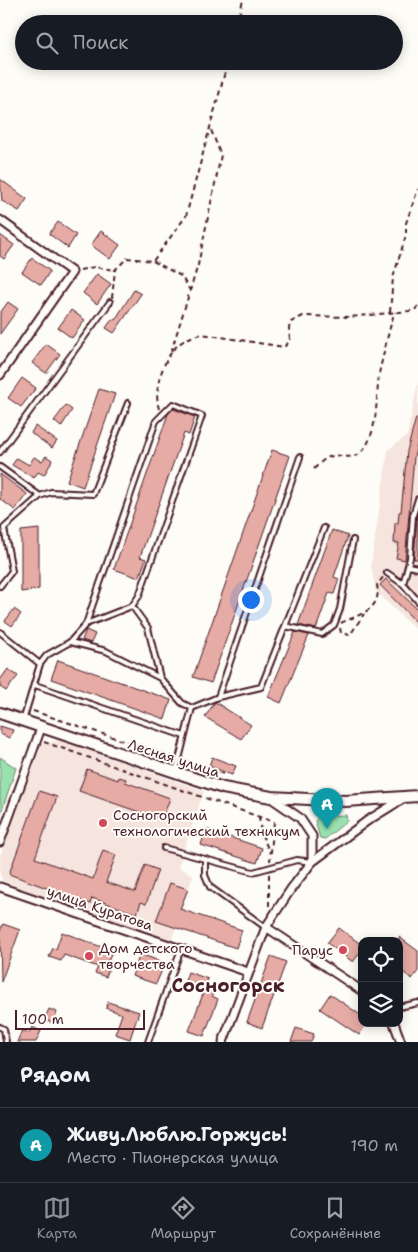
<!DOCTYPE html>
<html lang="ru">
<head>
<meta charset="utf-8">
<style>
	:root { --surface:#171b24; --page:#20242c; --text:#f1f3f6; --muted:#9ea1a6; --line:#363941; --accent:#8c9099 }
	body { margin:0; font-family:"Shantell Sans",sans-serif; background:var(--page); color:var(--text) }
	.controls { position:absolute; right:15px; bottom:15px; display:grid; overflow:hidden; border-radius:10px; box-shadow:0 2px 12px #0003 }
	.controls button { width:45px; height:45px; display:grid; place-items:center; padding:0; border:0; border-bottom:1px solid var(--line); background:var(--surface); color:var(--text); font:25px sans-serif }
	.scale { position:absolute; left:15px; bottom:12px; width:130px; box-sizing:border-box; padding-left:5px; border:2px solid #4a1f2b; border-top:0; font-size:14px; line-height:18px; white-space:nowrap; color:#4a1f2b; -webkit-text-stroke:4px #fdfcf7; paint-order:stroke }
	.you { position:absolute; left:250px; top:599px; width:18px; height:18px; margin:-12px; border:4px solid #fff; border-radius:50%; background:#1a73e8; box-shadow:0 0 0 8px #1a73e833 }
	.badge { display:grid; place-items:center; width:32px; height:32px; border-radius:50%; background:var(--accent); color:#fff; font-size:16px; font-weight:700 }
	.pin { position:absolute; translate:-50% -41px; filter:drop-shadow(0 1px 2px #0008) }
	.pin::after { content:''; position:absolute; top:26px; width:18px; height:15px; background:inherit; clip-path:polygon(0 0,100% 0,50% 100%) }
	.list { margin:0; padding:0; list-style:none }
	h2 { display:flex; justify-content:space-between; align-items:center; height:65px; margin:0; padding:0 20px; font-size:21px }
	h2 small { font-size:16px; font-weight:400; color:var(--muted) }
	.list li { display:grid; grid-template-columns:32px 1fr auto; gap:15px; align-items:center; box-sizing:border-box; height:75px; padding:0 20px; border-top:1px solid var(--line) }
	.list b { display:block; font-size:19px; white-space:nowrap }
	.list p { margin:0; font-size:16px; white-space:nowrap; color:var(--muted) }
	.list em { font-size:16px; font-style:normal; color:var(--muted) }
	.icon { flex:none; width:28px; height:28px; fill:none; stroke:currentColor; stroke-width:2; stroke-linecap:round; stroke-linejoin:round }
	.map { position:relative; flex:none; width:418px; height:1042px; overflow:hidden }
	.search { position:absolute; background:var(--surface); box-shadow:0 2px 12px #0003; left:15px; right:15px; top:15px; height:55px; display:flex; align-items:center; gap:12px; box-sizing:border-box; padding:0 18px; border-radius:28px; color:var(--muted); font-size:19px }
	.sheet { height:140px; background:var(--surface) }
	nav { display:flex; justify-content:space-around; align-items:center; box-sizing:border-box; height:70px; border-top:1px solid var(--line); background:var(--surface); font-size:14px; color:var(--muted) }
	nav a { display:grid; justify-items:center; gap:2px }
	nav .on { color:var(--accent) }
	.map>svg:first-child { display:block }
	.built { fill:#f6e4de }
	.green { fill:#99e1af; stroke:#72806d }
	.building { fill:#e5aba4; stroke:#4a1f2b }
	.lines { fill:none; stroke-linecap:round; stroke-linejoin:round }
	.service-casing { stroke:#4a1f2b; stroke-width:8 }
	.minor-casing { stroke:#4a1f2b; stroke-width:11 }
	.secondary-casing { stroke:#4a1f2b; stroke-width:14 }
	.path { stroke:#4a1f2b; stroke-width:2; stroke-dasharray:5 4; stroke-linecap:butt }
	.service { stroke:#fdfcf7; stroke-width:4 }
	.minor { stroke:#fdfcf7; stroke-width:7 }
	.secondary { stroke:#fdfcf7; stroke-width:10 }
	.poi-dot { fill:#d1495b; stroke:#fdfcf7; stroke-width:2 }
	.labels { text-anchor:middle; stroke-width:4; stroke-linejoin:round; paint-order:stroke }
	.street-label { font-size:14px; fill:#4a1f2b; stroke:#fdfcf7 }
	.poi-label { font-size:14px; fill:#4a1f2b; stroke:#fdfcf7; text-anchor:start }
	.district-label { font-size:19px; font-weight:bold; fill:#4a1f2b; stroke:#fdfcf7 }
</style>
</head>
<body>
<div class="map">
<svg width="418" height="1042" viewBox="0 0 418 1042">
	<rect width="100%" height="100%" fill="#fdfcf7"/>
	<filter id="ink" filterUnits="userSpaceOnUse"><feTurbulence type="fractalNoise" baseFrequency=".02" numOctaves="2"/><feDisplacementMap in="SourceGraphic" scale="10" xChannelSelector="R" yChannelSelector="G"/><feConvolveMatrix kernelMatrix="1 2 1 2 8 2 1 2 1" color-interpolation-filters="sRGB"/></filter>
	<g filter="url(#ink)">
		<path class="built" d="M418 382V630L407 622 376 591 371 566 388 450 407 436Z
			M59 740 204 791 178 867 193 875 171 942 3 881 0 874V856L42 744Z"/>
		<path class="green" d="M0 757 16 768 0 816Z
			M346 815 347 821 325 839 320 838 315 821 319 816Z"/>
		<path class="building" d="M0 179 27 199 19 211 2 201Z
			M58 222 76 235 68 248 49 234Z
			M101 231 120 245 110 259 91 245Z
			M0 235 14 245 4 259 0 256Z
			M32 258 50 271 41 285 22 272Z
			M97 274 111 284 97 304 83 293Z
			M134 290 141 294 114 333 106 328 112 319 115 320Z
			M8 302 18 309 0 334V313Z
			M71 310 85 320 72 338 58 328Z
			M46 344 60 354 46 373 32 363Z
			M22 378 36 388 21 407 8 398Z
			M99 389 115 394 83 487 67 481Z
			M66 405 72 410 61 427 54 421Z
			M173 409 195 417 189 435 184 433 140 557 146 559 139 578 114 569 168 414Z
			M416 418H418V441L414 457 405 560 396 558 399 543H394L395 523H398L399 512H401L407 451Z
			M35 426 57 441 52 448 31 433Z
			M272 450 290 456 211 683 193 677Z
			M46 456 52 460 50 465 44 475 38 472 34 478 12 465 17 458 29 465 34 457 42 461Z
			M0 474 27 494 15 510 0 499Z
			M418 513V559H414L417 516Z
			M39 529V589L21 592V531Z
			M332 530 348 536 334 577 339 579 334 594 329 593 316 629 298 625Z
			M386 579 418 610V624L380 585Z
			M14 609 21 614 12 626 5 621Z
			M86 630 95 634 91 643 82 640Z
			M295 632 309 635 281 703 268 697Z
			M58 660 171 700 165 719 51 679Z
			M8 669 18 676 6 691 0 687V680Z
			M215 702 251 725 241 739 205 717Z
			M0 726 13 730 10 738 0 734Z
			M212 757 236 766 232 775 209 766Z
			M87 769 118 780 119 777 126 779 125 782 170 798 162 820 79 791Z
			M39 791 57 797 35 858 93 879 103 850 116 855 106 882 135 892 145 865 158 870 146 904 141 902 137 914 92 898 90 904 9 874Z
			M206 829 262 848 257 863 201 845Z
			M170 883 188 889 180 909 242 930 236 948 156 921Z
			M3 924 20 930 1 982 0 931Z
			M339 928 362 945V950L353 962 327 943Z
			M62 932 112 951 106 967 109 968 106 977 95 973 98 967 64 955 61 961 49 957 53 948 56 949Z
			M399 937 418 951V971L412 979 399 969Z
			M140 954 165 963 156 984 132 976Z
			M271 956 286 962 262 1028 247 1022Z
			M188 972 208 979 206 984 215 988 212 996 218 999 204 1036 189 1031 203 994 183 986Z
			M330 994 362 1016V1023H367L359 1035 320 1009Z
			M108 1002 139 1012 130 1039 115 1034 122 1014 106 1008Z
			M49 1009 57 1012 53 1023 44 1020Z
			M32 1027 41 1031 36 1042H17L22 1030 29 1033Z
			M296 1028 314 1034 311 1042H291Z"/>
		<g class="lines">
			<g class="service-casing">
				<path id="service" d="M0 452 110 302
					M0 467 40 496
					M408 566 418 568
					M387 573 403 584 418 601
					M403 584 410 558 413 515 418 499
					M0 586 12 571 4 528 40 496 51 492 93 494 128 403
					M132 606 148 628 160 678
					M285 626 322 634 334 625 340 609 353 540
					M0 632 40 664
					M70 642 106 651 160 678 182 703 192 708
					M35 685 184 736
					M218 697 261 687 324 528
					M23 721 40 664 47 655 70 642 86 624 132 606 139 596 202 416 173 404 156 421 86 624
					M176 771 192 708 218 697 300 457
					M164 848 253 872 297 860 312 862
					M205 859V875L210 887 265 927
					M399 1007 418 1003
					M0 1027 4 1029 6 1042
					M148 1042 181 949"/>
			</g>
			<g class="minor-casing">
				<path id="minor" d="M0 220 72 272 0 375
					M271 798 300 818 312 836V862
					M0 842 41 728
					M0 887 248 972
					M266 927 362 991
					M394 1023 401 1042
					M223 1042 266 927 291 889 312 862 367 821 404 798"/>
			</g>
			<g class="secondary-casing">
				<path id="secondary" d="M0 713 223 788 271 797 346 801 418 796"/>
			</g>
			<path class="path" d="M237 24 243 0
				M153 261 181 276 191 292
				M80 270 94 267 115 270
				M112 298 115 270 127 258 153 261 186 216 228 61
				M390 312 393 278 406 235V223L418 189
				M171 352 198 265 221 155 211 130
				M159 409C153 390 163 359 177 346 184 339 193 336 202 334L284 347 290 341 289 328 291 322 303 316 350 317 409 311 415 310 418 306
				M314 469C319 464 325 457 333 456 342 454 350 460 359 454 380 437 375 393 380 369 384 352 388 334 393 317L396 312
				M341 623C360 614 382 610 377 585L384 576
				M340 628 341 633 350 635 364 614
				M33 711 173 757
				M44 742 274 822 270 861
				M185 761 227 775
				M259 817 261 833 270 853
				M269 906V873"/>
			<use href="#service" class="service"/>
			<use href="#minor" class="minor"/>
			<use href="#secondary" class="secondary"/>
		</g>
	</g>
	<g class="poi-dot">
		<circle cx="103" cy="823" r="5"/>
		<circle cx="343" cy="950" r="5"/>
		<circle cx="89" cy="956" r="5"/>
	</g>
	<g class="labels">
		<g class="street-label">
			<text transform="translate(174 758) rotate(18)" y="5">Лесная улица</text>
			<text transform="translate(100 908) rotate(19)" y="5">улица Куратова</text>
		</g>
		<g class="poi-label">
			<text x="113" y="820">Сосногорский<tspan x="113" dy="16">технологический техникум</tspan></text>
			<text x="99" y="953">Дом детского<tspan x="99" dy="16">творчества</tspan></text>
			<text x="333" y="955" text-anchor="end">Парус</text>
		</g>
		<g class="district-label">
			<text x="228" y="992">Сосногорск</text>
		</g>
	</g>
</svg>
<div class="controls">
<button><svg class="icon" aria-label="locate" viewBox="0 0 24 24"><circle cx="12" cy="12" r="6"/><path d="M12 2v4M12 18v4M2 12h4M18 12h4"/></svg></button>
<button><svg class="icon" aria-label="layers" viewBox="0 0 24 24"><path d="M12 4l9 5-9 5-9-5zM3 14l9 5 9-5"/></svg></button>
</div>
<div class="scale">100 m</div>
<div class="you"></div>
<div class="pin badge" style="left:327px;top:829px;background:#0f9aa8">A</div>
<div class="search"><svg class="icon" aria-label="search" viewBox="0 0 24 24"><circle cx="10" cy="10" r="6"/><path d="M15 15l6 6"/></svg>Поиск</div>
</div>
<section class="sheet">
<h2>Рядом<small></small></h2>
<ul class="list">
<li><span class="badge" style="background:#0f9aa8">A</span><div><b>Живу.Люблю.Горжусь!</b><p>Место · Пионерская улица</p></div><em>190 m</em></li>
</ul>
</section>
<nav>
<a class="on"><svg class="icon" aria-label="map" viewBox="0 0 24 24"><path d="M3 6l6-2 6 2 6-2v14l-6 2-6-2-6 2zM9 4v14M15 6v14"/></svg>Карта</a>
<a><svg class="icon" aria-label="directions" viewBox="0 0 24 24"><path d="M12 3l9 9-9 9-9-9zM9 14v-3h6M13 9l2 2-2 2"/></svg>Маршрут</a>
<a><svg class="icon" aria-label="saved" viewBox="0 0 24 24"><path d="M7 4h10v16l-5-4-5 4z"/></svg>Сохранённые</a>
</nav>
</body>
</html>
